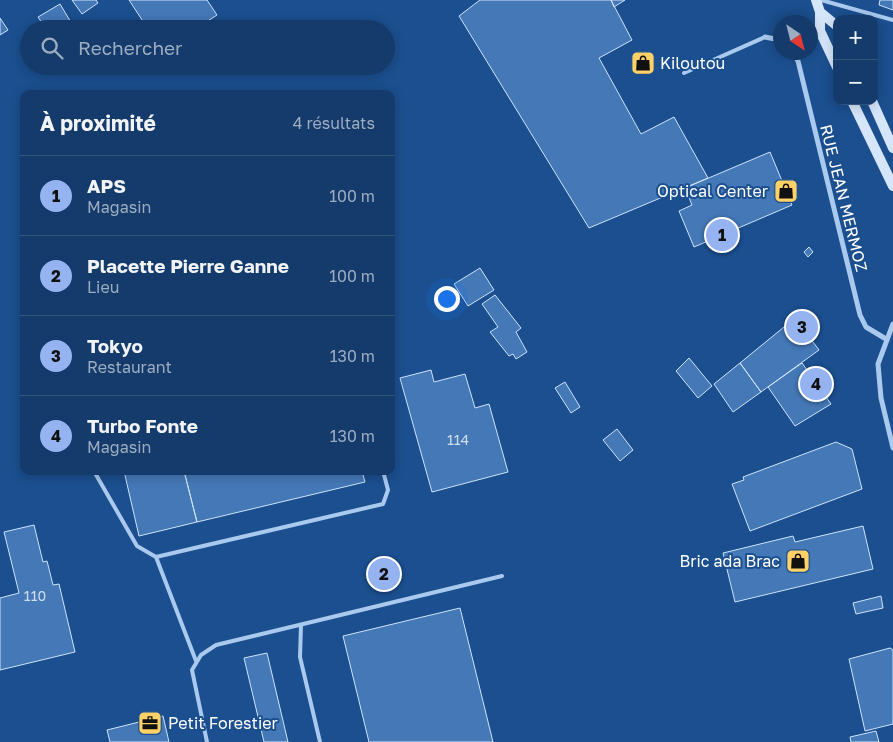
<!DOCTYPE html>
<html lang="fr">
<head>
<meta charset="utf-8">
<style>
	:root { --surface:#143b6b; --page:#1d4271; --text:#f1f3f6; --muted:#9dadc1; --line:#33557e; --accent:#95b2f1 }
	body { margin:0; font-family:"Golos Text",sans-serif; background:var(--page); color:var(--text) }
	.controls { position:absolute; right:15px; top:15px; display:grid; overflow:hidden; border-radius:10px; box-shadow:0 2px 12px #0003 }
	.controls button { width:45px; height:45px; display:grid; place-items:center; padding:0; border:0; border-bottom:1px solid var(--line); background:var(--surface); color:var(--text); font:25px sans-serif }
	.compass { position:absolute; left:773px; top:15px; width:45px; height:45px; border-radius:50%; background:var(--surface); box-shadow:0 2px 12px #0003; rotate:145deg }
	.you { position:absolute; left:446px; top:298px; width:18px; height:18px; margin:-12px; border:4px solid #fff; border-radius:50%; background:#1a73e8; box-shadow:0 0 0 8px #1a73e833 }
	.badge { display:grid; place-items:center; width:32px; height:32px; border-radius:50%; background:var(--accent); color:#111; font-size:16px; font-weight:700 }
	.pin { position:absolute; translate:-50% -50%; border:2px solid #fff; box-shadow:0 1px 5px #0006 }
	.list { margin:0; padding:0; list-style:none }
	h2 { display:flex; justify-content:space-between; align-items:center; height:65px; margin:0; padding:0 20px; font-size:21px }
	h2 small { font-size:16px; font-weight:400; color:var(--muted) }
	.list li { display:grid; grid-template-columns:32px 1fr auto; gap:15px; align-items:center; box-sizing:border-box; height:80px; padding:0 20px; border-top:1px solid var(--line) }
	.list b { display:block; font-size:19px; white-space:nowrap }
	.list p { margin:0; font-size:16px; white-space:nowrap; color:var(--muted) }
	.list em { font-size:16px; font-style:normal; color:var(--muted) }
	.icon { flex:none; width:28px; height:28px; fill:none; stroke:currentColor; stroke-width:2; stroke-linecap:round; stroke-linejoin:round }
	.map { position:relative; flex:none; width:893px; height:742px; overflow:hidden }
	.search { position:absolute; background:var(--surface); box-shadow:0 2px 12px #0003; left:20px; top:20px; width:375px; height:55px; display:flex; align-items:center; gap:12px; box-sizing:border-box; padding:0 18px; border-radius:28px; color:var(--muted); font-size:19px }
	.panel { position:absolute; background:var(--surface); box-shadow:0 2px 12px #0003; left:20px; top:90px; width:375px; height:385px; border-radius:10px }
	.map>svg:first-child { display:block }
	.building { fill:#4478b7; stroke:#cfe3fa }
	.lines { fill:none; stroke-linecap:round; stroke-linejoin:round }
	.lane { stroke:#a9c9ee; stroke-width:4 }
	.street { stroke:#a9c9ee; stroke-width:5 }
	.secondary { stroke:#d6e6fa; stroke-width:10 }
	.labels { text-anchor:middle; stroke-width:4; stroke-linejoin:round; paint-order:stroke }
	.number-label { font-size:14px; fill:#d0dded }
	.poi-label { font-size:16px; fill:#fff; stroke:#1b4f8f; text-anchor:start }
	.street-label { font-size:16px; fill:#fff; stroke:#1b4f8f }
</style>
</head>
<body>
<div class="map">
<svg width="893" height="742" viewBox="0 0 893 742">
	<rect width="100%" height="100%" fill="#1b4f8f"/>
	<path class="building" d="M72 0H96L98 3 82 14Z
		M129 0H207L217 15 200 26 202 29H148Z
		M480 0H611L632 40 599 58 641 134 674 117 708 178 589 228 459 16Z
		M611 0H625L614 7Z
		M880 0H893V10L879 5Z
		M60 4 75 29H46L38 17Z
		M0 18 8 30 0 35Z
		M770 152 792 205 694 247 679 211 692 205 685 188Z
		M809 247 813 252 808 257 804 252Z
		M480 268 494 290 468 306 454 284Z
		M495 295 521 328 516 332 527 352 516 359 513 354 509 356 490 332 498 327 482 304Z
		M795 318 819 350 761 392 740 363Z
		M689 358 712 386 698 398 676 371Z
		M740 363 761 392 733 412 714 384Z
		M802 363 831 404 795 426 768 387Z
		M431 370 434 382 465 374 475 408 489 404 508 472 432 492 400 378Z
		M565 382 580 407 571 413 555 388Z
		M617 429 633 450 620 461 603 440Z
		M836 442 852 449 862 489 750 531 732 484 744 480 743 477Z
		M124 471H184L197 522 139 536Z
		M184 471H362L365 482 197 522Z
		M34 525 43 562 47 561 53 585 59 584 75 652 0 670V598L19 593 4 532Z
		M863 526 873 569 735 602 723 553 793 536 795 542Z
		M881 596 883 608 856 614 853 603Z
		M460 608 493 742H369L343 636Z
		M890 648 893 650V724L865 731 849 659Z
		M267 653 288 742H264L244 658Z
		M163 716 169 742H110L107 730Z
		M876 731 879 742H851L850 737Z"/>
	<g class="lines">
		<path class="lane" d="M821 0 893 20
			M684 73 765 37
			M96 471 95 473 137 546 156 557 196 661
			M156 557 383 504 388 490 383 471
			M301 625 300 657 320 742
			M207 742 192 670 201 655 216 645 502 576"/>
		<path class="street" d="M765 37 780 40
			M793 52 798 61 860 315 866 327 886 339
			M893 324 878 364 881 398 893 448"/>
		<path class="secondary" d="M816 0 820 12V31L837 67
			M820 12 837 26
			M852 101 893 186
			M872 101 893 148"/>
	</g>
	<defs>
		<g id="shop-square" transform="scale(1.25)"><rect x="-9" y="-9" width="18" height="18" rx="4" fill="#ffd166" stroke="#1b4f8f"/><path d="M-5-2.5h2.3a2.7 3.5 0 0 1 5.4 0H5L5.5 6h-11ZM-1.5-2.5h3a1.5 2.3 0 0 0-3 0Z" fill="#111"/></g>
		<g id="office-square" transform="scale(1.25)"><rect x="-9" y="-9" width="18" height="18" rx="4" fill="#ffd166" stroke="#1b4f8f"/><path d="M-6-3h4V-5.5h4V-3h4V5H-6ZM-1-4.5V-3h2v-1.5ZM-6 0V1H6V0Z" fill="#111"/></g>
	</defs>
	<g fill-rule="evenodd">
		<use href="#shop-square" x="643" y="63"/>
		<use href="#shop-square" x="786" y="191"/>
		<use href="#shop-square" x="798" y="561"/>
		<use href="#office-square" x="150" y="723"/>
	</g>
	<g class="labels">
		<g class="number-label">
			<text x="458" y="445">114</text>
			<text x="35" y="601">110</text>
		</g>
		<g class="poi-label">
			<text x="660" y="69">Kiloutou</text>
			<text x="768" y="197" text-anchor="end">Optical Center</text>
			<text x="780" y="567" text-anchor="end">Bric ada Brac</text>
			<text x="168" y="729">Petit Forestier</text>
		</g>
		<g class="street-label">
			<text transform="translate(844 198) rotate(76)" y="6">RUE JEAN MERMOZ</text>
		</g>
	</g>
</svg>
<div class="controls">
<button>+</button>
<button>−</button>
</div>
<svg class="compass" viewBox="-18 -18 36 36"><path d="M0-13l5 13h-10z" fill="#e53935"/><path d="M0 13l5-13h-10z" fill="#9dadc1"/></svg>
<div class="you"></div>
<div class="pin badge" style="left:722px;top:235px">1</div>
<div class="pin badge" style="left:384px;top:574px">2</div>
<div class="pin badge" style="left:802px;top:327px">3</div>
<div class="pin badge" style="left:816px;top:384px">4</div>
<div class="search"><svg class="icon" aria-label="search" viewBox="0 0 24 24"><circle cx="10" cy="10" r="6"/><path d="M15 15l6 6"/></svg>Rechercher</div>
<section class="panel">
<h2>À proximité<small>4 résultats</small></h2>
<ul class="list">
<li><span class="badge">1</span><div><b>APS</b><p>Magasin</p></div><em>100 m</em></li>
<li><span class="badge">2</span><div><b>Placette Pierre Ganne</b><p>Lieu</p></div><em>100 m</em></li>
<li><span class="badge">3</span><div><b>Tokyo</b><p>Restaurant</p></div><em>130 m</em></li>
<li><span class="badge">4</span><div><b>Turbo Fonte</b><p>Magasin</p></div><em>130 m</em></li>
</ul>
</section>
</div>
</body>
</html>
